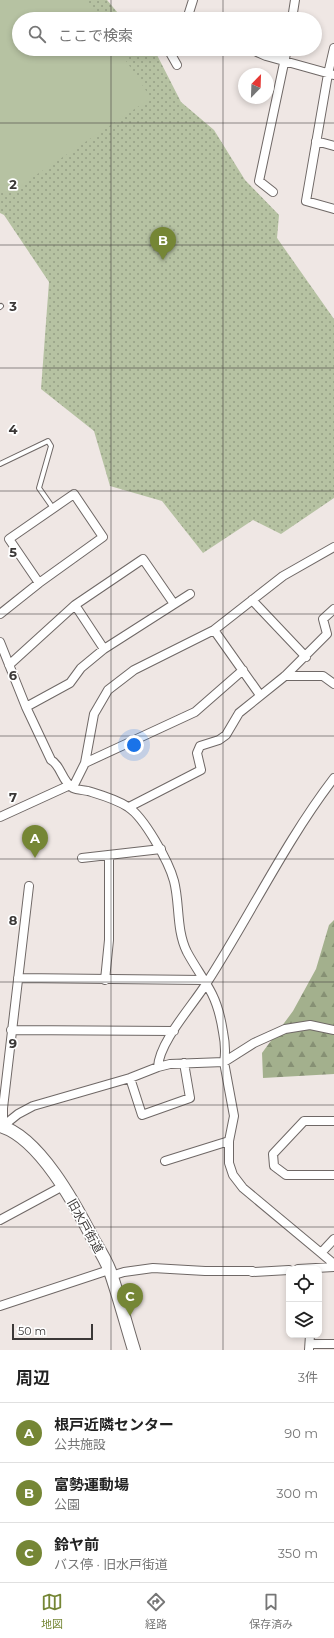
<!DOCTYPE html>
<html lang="ja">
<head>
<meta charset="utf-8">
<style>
	:root { --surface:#fff; --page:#f2f2f2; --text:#222; --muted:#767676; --line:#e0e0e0; --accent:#758635 }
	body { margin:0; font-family:Montserrat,"Noto Sans JP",sans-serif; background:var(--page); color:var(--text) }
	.controls { position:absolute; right:12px; bottom:12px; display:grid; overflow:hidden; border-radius:8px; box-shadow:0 2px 6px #0003 }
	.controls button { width:36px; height:36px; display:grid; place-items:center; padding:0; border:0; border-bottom:1px solid var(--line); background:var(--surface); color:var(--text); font:20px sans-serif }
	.compass { position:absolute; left:238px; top:68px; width:36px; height:36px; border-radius:50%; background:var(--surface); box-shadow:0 2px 6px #0003; rotate:23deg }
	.scale { position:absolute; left:12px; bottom:10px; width:81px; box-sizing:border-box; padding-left:4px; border:2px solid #3b3837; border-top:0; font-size:11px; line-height:14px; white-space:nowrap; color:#3b3837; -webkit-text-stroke:3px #fff; paint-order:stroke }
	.you { position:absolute; left:134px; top:745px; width:14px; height:14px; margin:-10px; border:3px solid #fff; border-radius:50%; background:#1a73e8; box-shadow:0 0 0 6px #1a73e833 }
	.badge { display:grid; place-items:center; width:26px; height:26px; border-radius:50%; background:var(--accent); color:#fff; font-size:13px; font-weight:700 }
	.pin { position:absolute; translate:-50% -33px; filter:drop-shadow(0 1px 2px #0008) }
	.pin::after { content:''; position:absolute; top:21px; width:14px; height:12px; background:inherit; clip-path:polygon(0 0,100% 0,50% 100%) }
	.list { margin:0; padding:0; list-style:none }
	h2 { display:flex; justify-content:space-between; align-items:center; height:52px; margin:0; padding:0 16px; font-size:17px }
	h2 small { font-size:13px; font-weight:400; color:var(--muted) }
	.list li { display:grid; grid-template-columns:26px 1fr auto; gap:12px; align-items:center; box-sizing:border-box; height:60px; padding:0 16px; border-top:1px solid var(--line) }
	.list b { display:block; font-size:15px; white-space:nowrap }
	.list p { margin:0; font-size:13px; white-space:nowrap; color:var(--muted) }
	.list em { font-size:13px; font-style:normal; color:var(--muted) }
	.icon { flex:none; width:22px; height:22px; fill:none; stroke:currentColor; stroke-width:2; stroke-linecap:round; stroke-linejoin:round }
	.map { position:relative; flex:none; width:334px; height:1350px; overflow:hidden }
	.search { position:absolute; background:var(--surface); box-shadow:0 2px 6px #0003; left:12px; right:12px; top:12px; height:44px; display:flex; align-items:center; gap:10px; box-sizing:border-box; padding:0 14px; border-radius:22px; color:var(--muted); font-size:15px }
	.sheet { height:232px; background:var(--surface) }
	nav { display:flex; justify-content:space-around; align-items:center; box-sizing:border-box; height:56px; border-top:1px solid var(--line); background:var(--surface); font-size:11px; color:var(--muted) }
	nav a { display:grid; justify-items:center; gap:2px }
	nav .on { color:var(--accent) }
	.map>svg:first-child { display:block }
	.grass { fill:url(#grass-dots) }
	.forest { fill:url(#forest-firs) }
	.pitch { fill:#b6c2a2 }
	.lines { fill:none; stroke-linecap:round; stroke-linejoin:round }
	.lane-casing { stroke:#6f6866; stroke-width:6 }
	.street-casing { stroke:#6f6866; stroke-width:10 }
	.secondary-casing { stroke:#6f6866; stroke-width:14 }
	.lane { stroke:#fff; stroke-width:4 }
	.street { stroke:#fff; stroke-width:8 }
	.secondary { stroke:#fff; stroke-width:12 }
	.grid { fill:none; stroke:#3b3837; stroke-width:1; stroke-opacity:0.55 }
	.labels { text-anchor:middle; stroke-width:3.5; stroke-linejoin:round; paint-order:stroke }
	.street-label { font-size:12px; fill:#3b3837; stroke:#fff }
	.grid-label { font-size:13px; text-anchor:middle; font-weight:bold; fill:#3b3837; stroke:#fff; stroke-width:3.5; stroke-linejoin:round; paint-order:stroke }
</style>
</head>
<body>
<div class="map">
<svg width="334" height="1350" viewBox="0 0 334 1350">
	<defs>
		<pattern id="grass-dots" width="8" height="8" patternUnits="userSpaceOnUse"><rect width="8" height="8" fill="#b6c2a2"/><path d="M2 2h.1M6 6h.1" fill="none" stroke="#959f85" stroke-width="1.8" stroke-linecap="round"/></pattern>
		<pattern id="forest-firs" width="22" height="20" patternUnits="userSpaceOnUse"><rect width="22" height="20" fill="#a3b08d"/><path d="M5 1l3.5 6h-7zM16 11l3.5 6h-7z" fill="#869074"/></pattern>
	</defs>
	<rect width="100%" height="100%" fill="#efe7e4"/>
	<path class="grass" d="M0 0H107L123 19H19V49H152L157 55 181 102 214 130 245 180 279 215 277 238 334 319V498L281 534 253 520 203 553 162 501 110 486 94 431 41 389 49 282 4 215 0 213Z"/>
	<path class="forest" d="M334 920V1074L263 1078 262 1053 293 1011 316 969 329 925Z"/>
	<path class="pitch" d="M0 0H85L98 19H19V49H118L151 98 6 195 0 187Z"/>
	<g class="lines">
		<g class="lane-casing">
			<path id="lane" d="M0 307 1 306
				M0 464 48 441 51 446 39 488 53 508"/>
		</g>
		<g class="street-casing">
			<path id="street" d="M187 19 193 0
				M292 19 295 0
				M334 48 328 74 306 201 334 209
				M168 49 177 65
				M250 49 266 56 334 75
				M316 141 334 146
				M273 192 259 181 287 49
				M252 600 306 657
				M75 605 104 649
				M0 614 39 583 103 537 74 494 9 539 39 583
				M214 630 260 695
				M0 642 26 707 51 760C61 765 62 782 73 788 77 790 84 790 88 791 101 795 116 799 128 807 144 817 169 862 174 881 180 904 176 930 187 952 195 967 205 980 212 994 218 1006 221 1019 223 1032 225 1042 226 1052 224 1062L234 1116 229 1141V1163L233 1175 243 1188 321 1253 334 1239
				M9 665 75 605 143 559 174 604
				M285 676H323L334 684
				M26 707 70 683 81 668 104 649 190 594
				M85 763 195 712 243 670
				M73 787 85 763 94 714 108 690 134 670 214 630 283 576 334 547
				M129 807 201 770 197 753 200 746 219 740 226 735 239 713 285 676 327 634 323 619 334 609
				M0 817 70 785
				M82 858 161 849
				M18 978 204 980
				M105 980 109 940V855
				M11 1030 174 1031
				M158 1067C159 1042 193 1005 206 984 250 916 285 842 334 778
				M130 1078 142 1115 190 1098 184 1063
				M334 1121H304L273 1154 274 1166 286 1175H334
				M3 1126 18 1114 33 1106 130 1078 158 1067 170 1064 224 1062 254 1043 285 1029 310 1025 334 1030
				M3 1126V1108L29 886
				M165 1161 229 1141
				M0 1220 63 1186
				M321 1253 334 1264
				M298 1269 334 1267
				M111 1276 124 1272 153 1268 205 1271H252V1272L289 1270
				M0 1306 109 1270
				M310 1344H334
				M309 1350 310 1335"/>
		</g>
		<g class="secondary-casing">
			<path id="secondary" d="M0 1126C39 1137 75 1204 93 1239 99 1249 106 1260 110 1271 119 1297 126 1324 134 1350"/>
		</g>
		<use href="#lane" class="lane"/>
		<use href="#street" class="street"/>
		<use href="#secondary" class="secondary"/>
	</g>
	<path class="grid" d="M111 0V19M223 0V19M111 49V1350M223 49V1350M0 123H334M0 245H334M0 368H334M0 491H334M0 614H334M0 736H334M0 859H334M0 982H334M0 1105H334M0 1227H334"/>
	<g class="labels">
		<g class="street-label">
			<text transform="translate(85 1226) rotate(61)" y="4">旧水戸街道</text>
		</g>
	</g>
	<g class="grid-label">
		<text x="13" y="189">2</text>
		<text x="13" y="311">3</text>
		<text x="13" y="434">4</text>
		<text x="13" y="557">5</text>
		<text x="13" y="680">6</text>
		<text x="13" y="802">7</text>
		<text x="13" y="925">8</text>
		<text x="13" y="1048">9</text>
	</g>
</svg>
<div class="controls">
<button><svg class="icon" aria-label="locate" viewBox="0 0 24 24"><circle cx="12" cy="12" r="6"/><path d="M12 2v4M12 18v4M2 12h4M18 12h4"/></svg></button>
<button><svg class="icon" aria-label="layers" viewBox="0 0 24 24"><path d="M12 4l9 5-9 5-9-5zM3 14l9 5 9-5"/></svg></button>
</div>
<svg class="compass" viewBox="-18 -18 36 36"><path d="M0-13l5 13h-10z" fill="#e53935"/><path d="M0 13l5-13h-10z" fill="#767676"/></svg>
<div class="scale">50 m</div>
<div class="you"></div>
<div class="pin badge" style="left:35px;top:858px">A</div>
<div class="pin badge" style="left:163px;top:260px">B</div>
<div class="pin badge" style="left:130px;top:1316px">C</div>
<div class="search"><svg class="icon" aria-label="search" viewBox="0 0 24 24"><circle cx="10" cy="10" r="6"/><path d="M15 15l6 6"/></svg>ここで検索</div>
</div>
<section class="sheet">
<h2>周辺<small>3件</small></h2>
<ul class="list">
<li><span class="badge">A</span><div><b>根戸近隣センター</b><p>公共施設</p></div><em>90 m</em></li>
<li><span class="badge">B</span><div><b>富勢運動場</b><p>公園</p></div><em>300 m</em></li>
<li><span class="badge">C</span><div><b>鈴ヤ前</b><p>バス停 · 旧水戸街道</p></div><em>350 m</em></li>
</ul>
</section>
<nav>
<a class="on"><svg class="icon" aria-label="map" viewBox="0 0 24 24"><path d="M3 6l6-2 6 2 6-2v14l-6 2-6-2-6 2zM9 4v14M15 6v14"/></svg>地図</a>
<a><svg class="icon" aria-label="directions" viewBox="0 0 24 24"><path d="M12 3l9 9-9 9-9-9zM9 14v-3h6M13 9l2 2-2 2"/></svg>経路</a>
<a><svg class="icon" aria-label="saved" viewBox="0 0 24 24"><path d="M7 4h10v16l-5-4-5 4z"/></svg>保存済み</a>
</nav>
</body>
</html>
